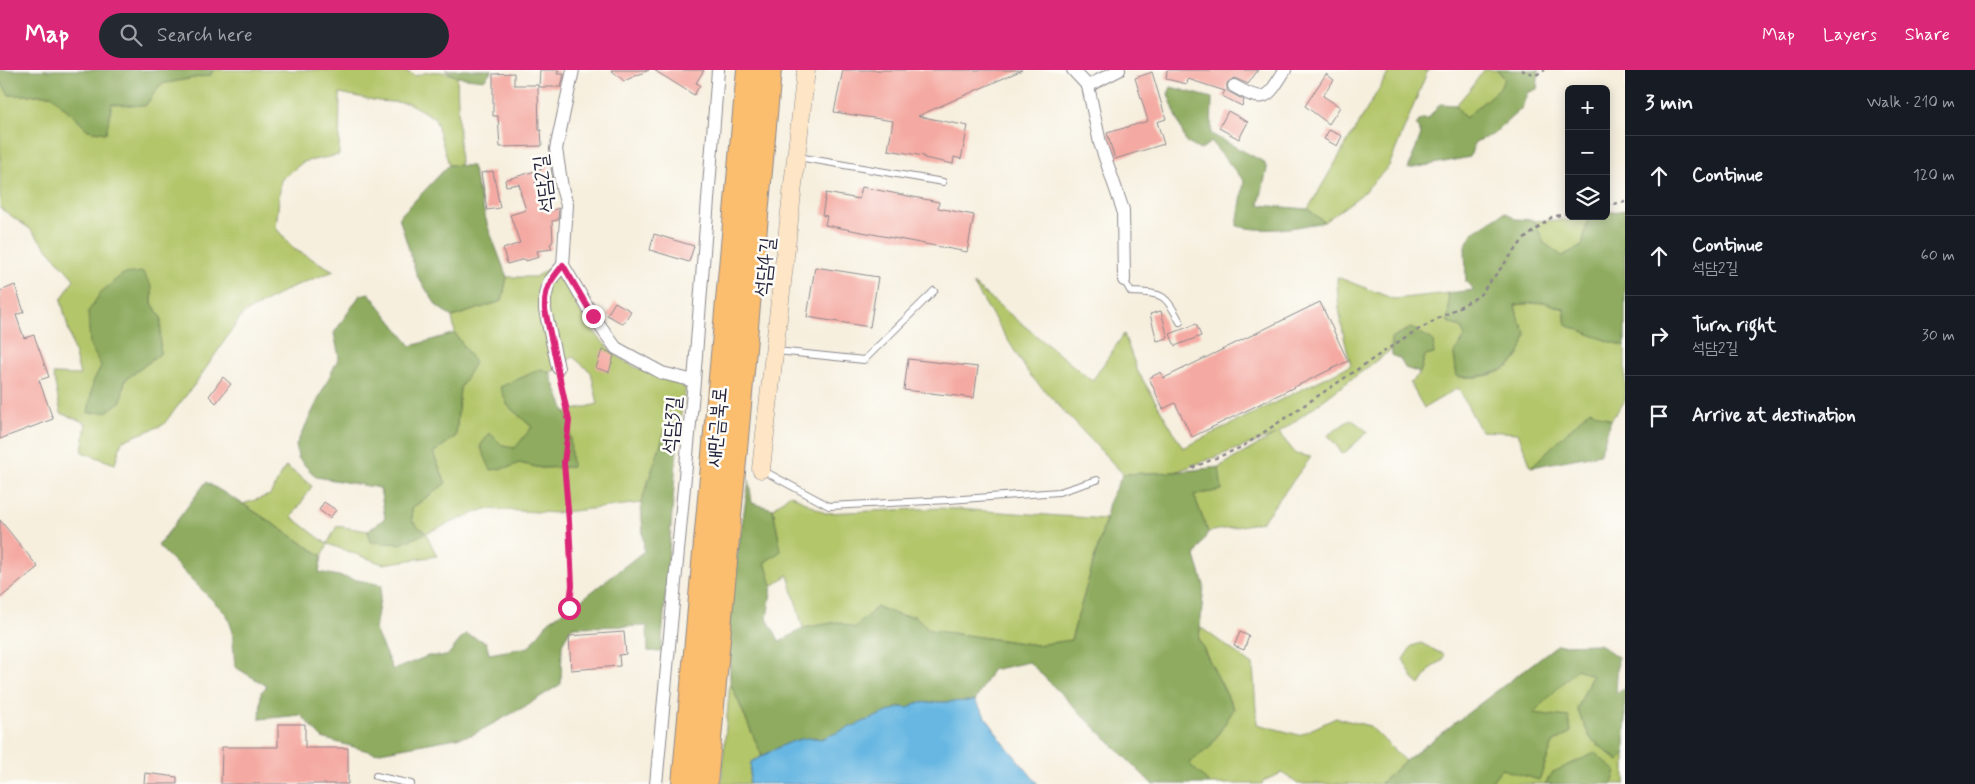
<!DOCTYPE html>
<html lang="en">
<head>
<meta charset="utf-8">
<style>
	:root { --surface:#171b24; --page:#242831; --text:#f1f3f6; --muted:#9ea1a6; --line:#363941; --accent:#db2777 }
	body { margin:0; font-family:Mynerve,"Poor Story",sans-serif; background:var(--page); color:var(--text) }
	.controls { position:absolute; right:15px; top:15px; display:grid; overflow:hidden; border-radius:8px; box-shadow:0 2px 12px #0003 }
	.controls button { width:45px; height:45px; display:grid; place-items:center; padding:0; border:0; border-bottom:1px solid var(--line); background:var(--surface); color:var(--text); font:25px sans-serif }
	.stop { position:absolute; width:15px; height:15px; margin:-11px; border:4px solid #db2777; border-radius:50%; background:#fff }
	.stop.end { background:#db2777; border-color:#fff; box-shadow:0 1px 5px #0008 }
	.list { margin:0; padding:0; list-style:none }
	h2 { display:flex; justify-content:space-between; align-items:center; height:65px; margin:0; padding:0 20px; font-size:21px }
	h2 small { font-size:16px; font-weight:400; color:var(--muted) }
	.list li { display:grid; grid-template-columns:32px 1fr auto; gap:15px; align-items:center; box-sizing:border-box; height:80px; padding:0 20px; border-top:1px solid var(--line) }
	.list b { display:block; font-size:19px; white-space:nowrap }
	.list p { margin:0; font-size:16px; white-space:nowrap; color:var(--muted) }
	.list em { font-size:16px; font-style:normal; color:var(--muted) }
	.icon { flex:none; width:28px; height:28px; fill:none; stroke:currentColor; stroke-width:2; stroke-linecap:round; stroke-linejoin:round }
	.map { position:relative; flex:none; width:1625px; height:714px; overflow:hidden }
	header { display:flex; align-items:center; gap:30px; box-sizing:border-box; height:70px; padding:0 25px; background:var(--accent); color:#fff }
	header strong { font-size:24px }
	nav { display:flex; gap:28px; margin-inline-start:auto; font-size:18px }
	.search { width:350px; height:45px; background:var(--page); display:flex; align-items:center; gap:12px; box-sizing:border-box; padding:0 18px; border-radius:28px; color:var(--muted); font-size:19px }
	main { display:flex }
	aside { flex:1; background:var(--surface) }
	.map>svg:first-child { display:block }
	.green { fill:#b3c66a; stroke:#6a7452; fill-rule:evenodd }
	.forest { fill:#8eab5e; stroke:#58664c }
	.water { fill:#67b7e2; stroke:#446c8e }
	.building { fill:#f4aaa3 }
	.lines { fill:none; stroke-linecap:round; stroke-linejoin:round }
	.lane-casing { stroke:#8c888c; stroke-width:8 }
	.street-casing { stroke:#8c888c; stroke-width:14 }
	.secondary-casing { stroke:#8c888c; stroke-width:19 }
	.highway-casing { stroke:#8c888c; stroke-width:26 }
	.path { stroke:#8c888c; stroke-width:2.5; stroke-dasharray:4 4; stroke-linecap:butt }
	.lane { stroke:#fff; stroke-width:6 }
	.street { stroke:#fff; stroke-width:12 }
	.secondary { stroke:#fde5c5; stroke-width:18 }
	.highway { stroke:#fbbd6e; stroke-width:24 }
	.route { stroke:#db2777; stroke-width:6 }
	.labels { text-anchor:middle; stroke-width:5; stroke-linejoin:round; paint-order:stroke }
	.street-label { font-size:20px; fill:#22223b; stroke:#fdfcf7 }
</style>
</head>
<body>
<header>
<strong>Map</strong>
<div class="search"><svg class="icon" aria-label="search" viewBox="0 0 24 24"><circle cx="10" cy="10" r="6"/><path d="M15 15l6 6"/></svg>Search here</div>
<nav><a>Map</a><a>Layers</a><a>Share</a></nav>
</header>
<main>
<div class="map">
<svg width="1625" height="714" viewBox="0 0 1625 714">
	<rect width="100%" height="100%" fill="#fdfcf7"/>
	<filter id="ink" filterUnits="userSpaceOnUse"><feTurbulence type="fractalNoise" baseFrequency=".02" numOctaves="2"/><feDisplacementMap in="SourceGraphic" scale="10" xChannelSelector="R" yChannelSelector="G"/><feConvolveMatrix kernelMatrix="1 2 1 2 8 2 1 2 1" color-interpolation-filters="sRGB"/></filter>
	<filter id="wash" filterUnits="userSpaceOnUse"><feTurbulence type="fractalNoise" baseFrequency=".0096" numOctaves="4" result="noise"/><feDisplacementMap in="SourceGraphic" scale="20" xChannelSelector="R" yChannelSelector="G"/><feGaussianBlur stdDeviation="1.12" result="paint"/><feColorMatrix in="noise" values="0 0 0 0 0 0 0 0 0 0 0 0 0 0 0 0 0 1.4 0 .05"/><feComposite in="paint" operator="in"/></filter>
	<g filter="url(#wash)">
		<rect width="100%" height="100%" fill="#f6efde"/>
		<path class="green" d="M213 0H403L415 6C430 0 443 0 457 7L460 96 449 95 435 48 408 33 378 31 340 23 339 85 303 92 281 110 276 158 294 179 334 201 292 217 243 244 195 314 163 355 122 371 115 394 82 382 86 353 61 343 53 304 80 305 61 230 74 209 30 159 0 138V11L9 25H51L88 60 105 63 112 33 145 36 161 14 210 5ZM152 218V233L161 248 160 284 125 310 121 331 106 342 93 312Z
			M1390 0H1428L1389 96 1361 125 1324 152 1308 139Z
			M1484 0H1496L1505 8 1500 18 1465 49 1456 35 1470 19Z
			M1588 149 1582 176 1562 186 1544 173 1534 151Z
			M559 192C566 223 597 275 626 292 644 303 667 309 686 318L679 354 667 355 641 433 556 443 485 439 426 463 437 486 383 494 328 474 322 486 243 434 270 425 286 396 312 416 292 447 327 474 337 456 368 461 370 472 425 462 412 451V438L446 413 433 383 456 366 460 318 474 294 455 263 452 247 502 231 507 207H535ZM573 287 591 302 598 334 565 342 571 397 541 398 519 393 510 397 490 363 503 376 516 378 532 357 508 336 541 299 550 303Z
			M1337 207 1394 229 1448 223 1449 235 1448 252 1461 258 1465 266 1454 284 1457 307C1476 309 1499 306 1514 292 1520 286 1523 271 1526 263L1518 248 1515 235 1544 232 1564 239 1566 255 1605 270 1625 276V331L1611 350 1590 341 1531 397 1518 363 1481 361 1458 318 1424 338 1410 313 1420 303 1425 286 1391 268 1392 279 1279 363 1296 384 1311 387 1262 452 1208 462 1194 425 1221 420 1219 397 1275 365 1175 402 1123 404 1029 304 973 214 1092 311 1124 264 1137 300 1183 378 1351 295C1343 266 1337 237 1337 207Z
			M1351 349 1368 362 1343 384 1328 365Z
			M790 424 825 443 940 438 1106 449 1071 570 1037 575 930 560 915 546H901L877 537 854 558 838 552 803 558 788 505 772 516 765 492 781 481 773 439Z
			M1200 557 1253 595 1257 654 1299 665 1336 648 1370 656 1405 691 1380 714H1298L1282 703 1263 711 1262 714H1210L1189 693 1210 677 1234 639 1199 570Z
			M1421 573 1444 585 1443 590 1431 598 1420 615 1414 610 1403 589 1412 576Z
			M1577 599 1592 605 1577 639 1590 668 1618 691 1625 682V714H1612L1616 701 1553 702 1545 714H1490L1501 699 1539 710 1553 673 1571 662 1569 647 1532 644Z
			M730 612 762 686 751 692 749 714H721Z"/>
		<path class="forest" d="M0 0H213L211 5 161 14 145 36 112 34 106 63 88 60 51 25H9L0 11Z
			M445 0H492L484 10 457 7Z
			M1496 0H1539L1537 19 1527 23 1522 38 1492 65 1475 72 1470 87 1408 99 1421 64 1416 55 1421 49H1428L1440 34 1456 35 1465 48 1500 18 1505 8Z
			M1171 17 1212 28 1211 64 1264 92 1267 99 1259 135 1308 139 1324 152C1294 158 1267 163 1237 156L1244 111 1211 72 1200 80 1186 72 1168 24Z
			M449 95 472 96 488 157 507 207 502 231 452 247 437 236 417 206 399 147Z
			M1625 140V276L1605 270 1566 255 1564 239 1544 232 1515 235 1518 248 1526 263C1524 272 1522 281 1516 289 1505 305 1474 308 1457 307L1454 284 1465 266 1461 258 1448 252 1449 235 1448 223 1474 220 1466 212 1465 176 1473 162 1505 142 1515 149 1534 150 1544 173 1562 186 1582 176 1588 149 1597 146H1606V143Z
			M143 202 152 218V233L161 248 160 284 125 310 121 331 106 342 88 343 93 312 101 296 90 275 88 242 101 222 123 204Z
			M369 223 411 276 455 263 475 293 460 318 456 366 433 383 446 413 412 438V451L426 463 401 474 370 472 368 461 385 448 380 418 316 407 298 388 296 375 339 287 334 263 360 225Z
			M1411 258 1433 270 1434 284 1425 286 1420 303 1405 298 1400 289 1392 285 1391 268Z
			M541 299 550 303 569 351 572 397 541 398 519 393 510 397 491 400 480 376 490 363 503 376 515 378 532 357 508 336 500 317Z
			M1590 340 1611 350 1600 384 1531 397Z
			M679 354 661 582 648 581 647 556 572 557 562 574 561 614 524 637 472 665 375 683 322 668 301 645 260 649 261 622 267 616 235 597 232 559 227 545 158 476 206 412 243 434 322 486 319 502 382 515 375 560 393 600 428 586H447L465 564 486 572 489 584 529 577 549 551 584 528 644 481 641 433 667 355Z
			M1219 397 1222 420 1194 425 1208 462 1195 486 1204 515 1199 570 1234 639 1210 677 1189 693 1210 714H1152L1029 592 992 600 975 631 916 633 908 638 900 637 833 665 821 669 814 667 762 686 730 612 729 536 749 410 752 433 773 439 781 481 765 492 772 516 767 549 780 572 803 558 838 552 854 558 877 537 901 546H915L930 560 1037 575 1071 570 1106 449 1109 431 1123 404 1175 402Z
			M1599 574 1618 587 1616 623 1625 617V682L1619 691 1590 668 1577 639 1592 606 1577 599 1533 643 1569 647 1571 662 1553 673 1539 710 1501 699 1490 714H1380L1405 691 1557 575Z
			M1595 683 1616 701 1612 714H1545L1553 702Z"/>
		<path class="water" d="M975 631 1002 671 1038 714H749L751 692C771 682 798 663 821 669L900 637 908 638 916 633Z"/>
		<g id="blocks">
			<path class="building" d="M540 0H559L557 4H564L561 17H539Z
				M611 0H649L624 11Z
				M654 0H704L696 13 700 15 694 25Z
				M843 0H1022L918 46 968 56 961 89 954 87 953 94 924 88V86L888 80 893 51 834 42Z
				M1167 0H1258L1248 14 1234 8 1227 13V21L1244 30 1242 36 1222 26 1225 21 1188 9 1187 14 1166 9Z
				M1152 2 1166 49 1157 52 1164 74 1115 89 1107 63 1148 51 1135 8Z
				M514 3V15H538L539 60H541L542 76 500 77 498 46H493V4Z
				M1326 4 1334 10 1323 26 1340 37 1329 54 1305 36Z
				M1228 41 1248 52 1239 69 1219 58Z
				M1329 60 1342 66 1337 76 1324 69Z
				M550 92 553 110 535 112 545 143 559 138 558 150 552 151 553 172 550 174 552 179 537 181 539 187 526 191 525 189 507 194 503 179 520 173 510 145 526 140 520 121H521L519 114 506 116 505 110 542 99V93Z
				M493 101 500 138 487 140 481 103Z
				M862 117 939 132 938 138 974 145 967 182 825 155 827 146 822 145 826 123 859 129Z
				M654 164 694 176 689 192 650 180Z
				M815 197 878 207 870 257 807 247Z
				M15 215 24 242 16 245 24 268 34 265 49 307 39 310 53 349 0 369V221Z
				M615 232 631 241 623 254 607 245Z
				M1320 232 1348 291 1192 367 1175 333 1163 339 1149 308 1161 302 1164 308Z
				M1161 241 1168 268 1157 271 1150 244Z
				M1196 254 1201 266 1175 276 1170 264Z
				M602 280 609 282 614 286 609 302 596 298Z
				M908 289 978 297 974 328 904 320Z
				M223 307 231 314 216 333 209 326Z
				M324 432 336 440 330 448 319 440Z
				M0 450 38 497 0 528Z
				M624 562 626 584 619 585 620 596 571 600 569 566Z
				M1240 562 1249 566 1244 580 1234 576Z
				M278 654H305V678H348V714H221L222 677H278Z
				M145 703 177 707V714H144Z"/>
		</g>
	</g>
	<g filter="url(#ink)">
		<use href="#blocks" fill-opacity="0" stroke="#8c888c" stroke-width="1"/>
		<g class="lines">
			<g class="lane-casing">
				<path id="lane" d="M798 87 943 112
					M1124 210 1131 222C1163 224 1164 222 1180 252
					M777 281 864 290 934 221
					M762 400 829 436 949 430 1059 422 1097 410
					M376 706 411 714"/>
			</g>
			<g class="street-casing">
				<path id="street" d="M1073 0 1088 16
					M1119 0 1088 16 1100 73 1123 140 1124 210
					M1234 16C1265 34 1267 29 1285 0
					M563 195 593 246 616 278 662 303 694 311
					M558 298 545 240V229L549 212 563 195 567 135 562 118 556 79 573 0
					M656 714 694 311 718 0"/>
			</g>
			<g class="secondary-casing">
				<path id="secondary" d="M761 399 806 0"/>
			</g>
			<g class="highway-casing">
				<path id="highway" d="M684 714 749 0
					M705 714 769 0"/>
			</g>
			<path class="path" d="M1521 0 1536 5 1545 0
				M1606 135 1625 132
				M560 310 569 351 564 393 569 452 572 516 569 539
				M1192 398 1242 377 1407 266 1479 226 1523 170 1552 147 1569 143"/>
			<use href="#lane" class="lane"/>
			<use href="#street" class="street"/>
			<use href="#secondary" class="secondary"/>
			<use href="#highway" class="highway"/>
		</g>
	</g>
	<g class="lines" filter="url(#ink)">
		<path class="route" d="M569 538 572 516 569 452 564 393 569 351 545 240C544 218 550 211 563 195L593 246"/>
	</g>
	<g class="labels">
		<g class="street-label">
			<text transform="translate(543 114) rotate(-97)" y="7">석담2길</text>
			<text transform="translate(764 197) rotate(-84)" y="7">석담4길</text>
			<text transform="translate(671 355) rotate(-85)" y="7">석담3길</text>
			<text transform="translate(716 357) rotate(-85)" y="7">새만금북로</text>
		</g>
	</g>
</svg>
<div class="controls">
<button>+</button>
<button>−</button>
<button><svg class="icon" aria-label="layers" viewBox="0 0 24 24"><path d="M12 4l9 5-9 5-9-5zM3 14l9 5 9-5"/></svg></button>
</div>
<div class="stop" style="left:569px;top:538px"></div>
<div class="stop end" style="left:593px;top:246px"></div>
</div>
<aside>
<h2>3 min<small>Walk · 210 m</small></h2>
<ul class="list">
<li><svg class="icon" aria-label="ahead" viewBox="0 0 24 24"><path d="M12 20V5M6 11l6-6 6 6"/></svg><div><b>Continue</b></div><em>120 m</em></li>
<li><svg class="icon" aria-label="ahead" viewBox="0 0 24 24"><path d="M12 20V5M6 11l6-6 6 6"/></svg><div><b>Continue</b><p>석담2길</p></div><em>60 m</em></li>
<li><svg class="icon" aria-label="right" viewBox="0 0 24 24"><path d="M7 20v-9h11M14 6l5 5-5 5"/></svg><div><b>Turn right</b><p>석담2길</p></div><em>30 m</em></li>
<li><svg class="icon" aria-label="arrive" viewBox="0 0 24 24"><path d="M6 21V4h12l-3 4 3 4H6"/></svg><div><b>Arrive at destination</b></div></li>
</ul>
</aside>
</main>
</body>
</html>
